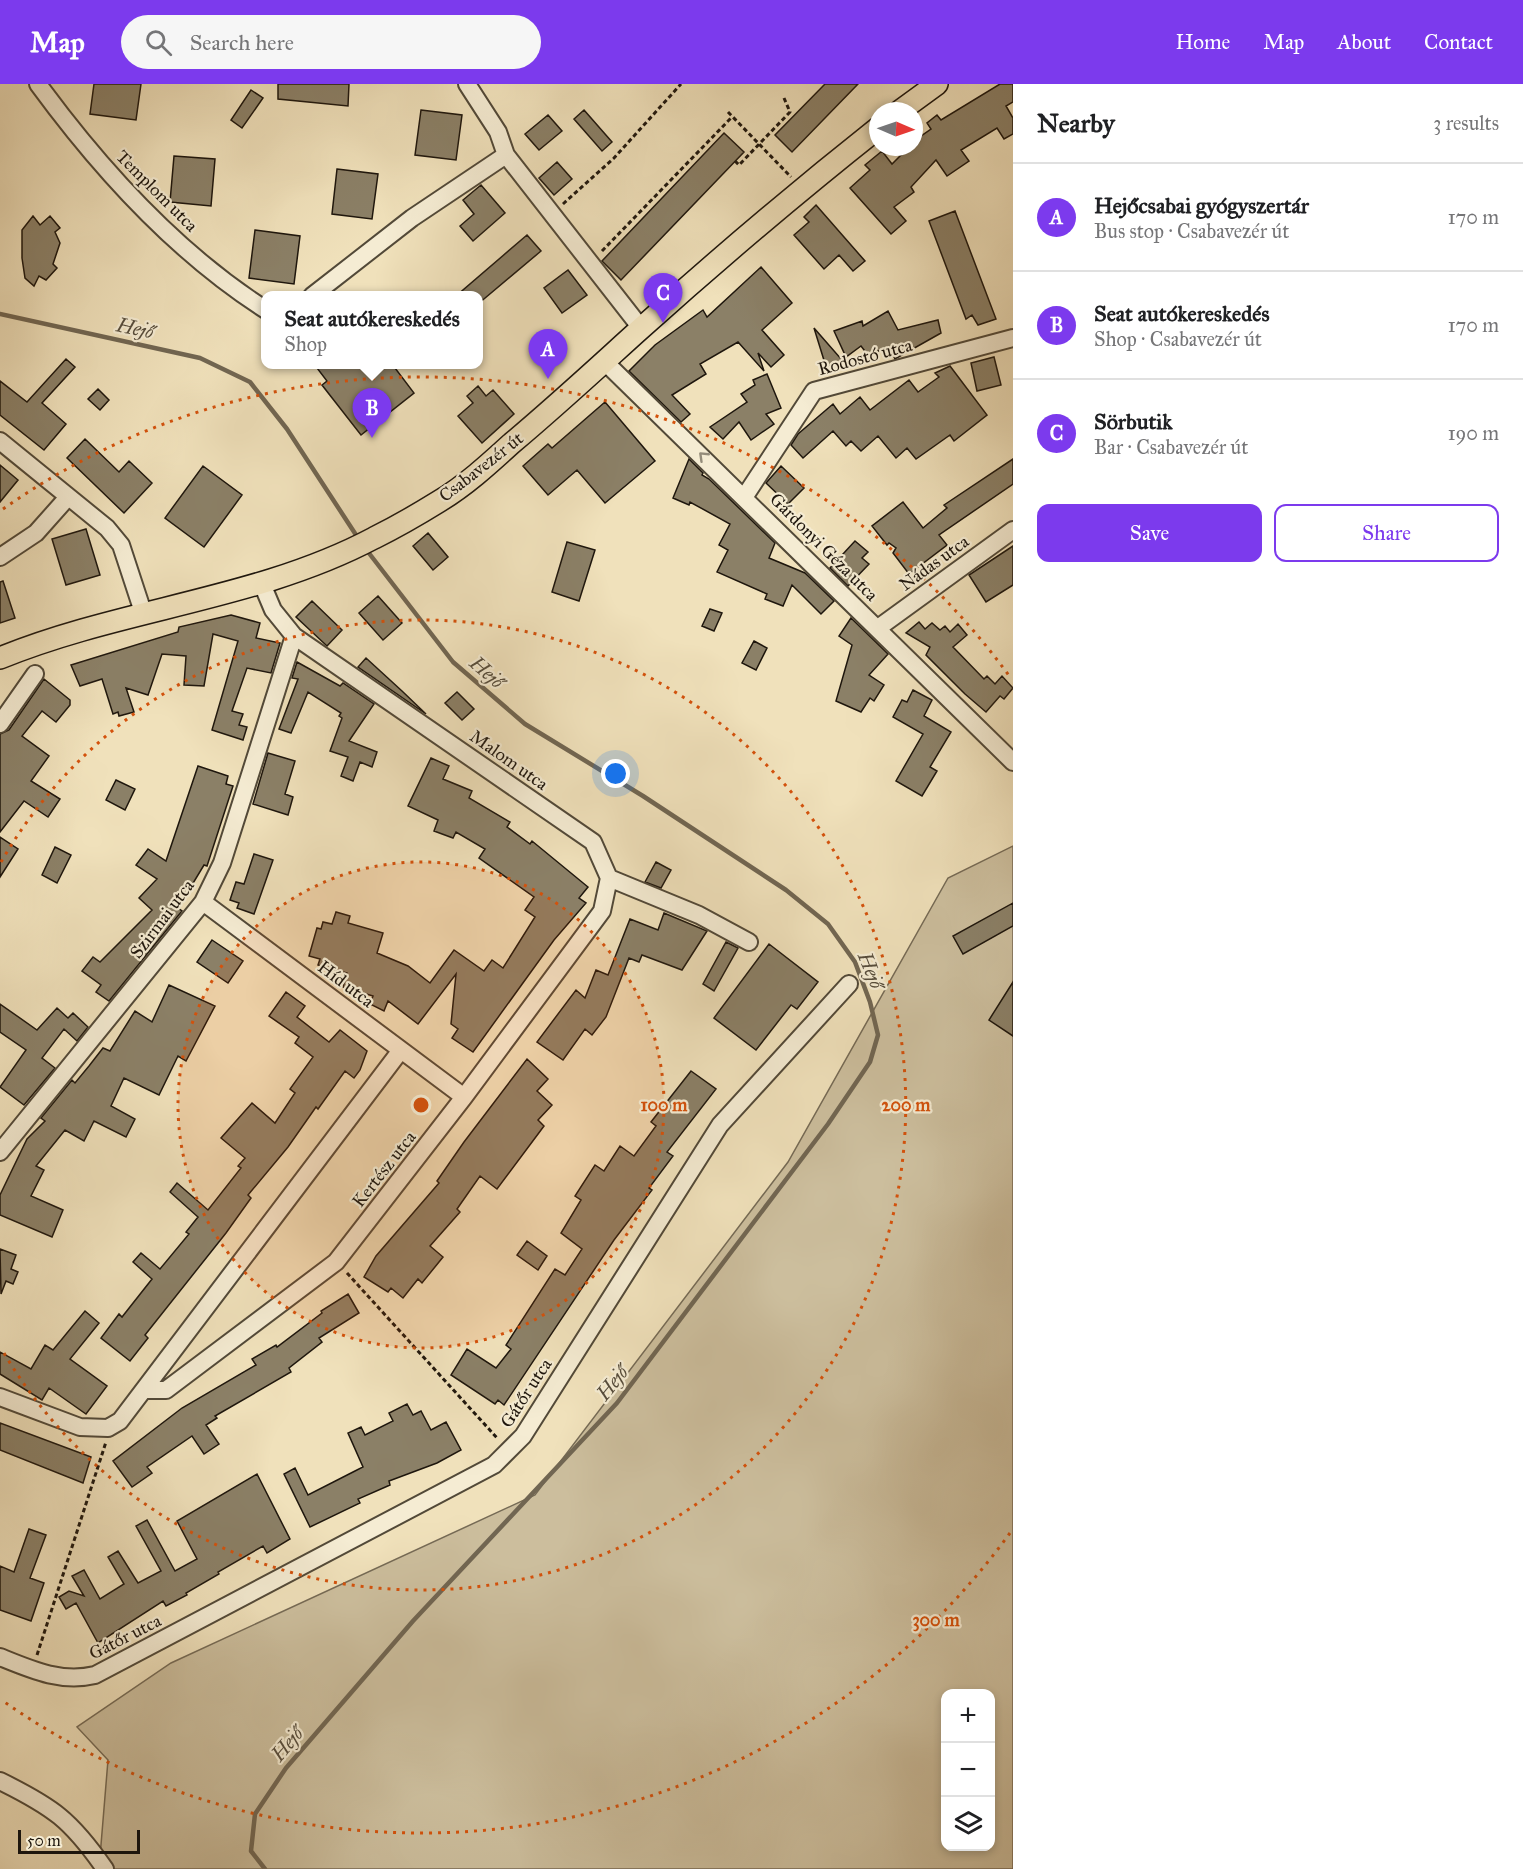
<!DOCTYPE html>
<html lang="en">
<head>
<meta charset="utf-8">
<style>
	:root { --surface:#fff; --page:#f6f6f6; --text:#202124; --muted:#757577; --line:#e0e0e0; --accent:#7c3aed }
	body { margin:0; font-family:"IM FELL Great Primer",serif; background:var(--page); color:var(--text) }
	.controls { position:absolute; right:18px; bottom:18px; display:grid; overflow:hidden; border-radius:12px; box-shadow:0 3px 9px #0003 }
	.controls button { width:54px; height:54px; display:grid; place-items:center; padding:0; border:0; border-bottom:2px solid var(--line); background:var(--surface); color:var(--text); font:30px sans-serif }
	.compass { position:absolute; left:869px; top:18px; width:54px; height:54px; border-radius:50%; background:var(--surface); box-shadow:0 3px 9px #0003; rotate:92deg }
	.scale { position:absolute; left:18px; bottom:15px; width:122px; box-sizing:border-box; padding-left:6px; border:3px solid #1e160d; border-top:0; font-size:16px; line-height:21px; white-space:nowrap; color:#1e160d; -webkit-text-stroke:4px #f5ecd3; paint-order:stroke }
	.you { position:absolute; left:616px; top:690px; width:21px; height:21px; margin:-15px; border:4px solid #fff; border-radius:50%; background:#1a73e8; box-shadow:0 0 0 9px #1a73e833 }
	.badge { display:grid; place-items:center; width:39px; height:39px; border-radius:50%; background:var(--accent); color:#fff; font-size:20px; font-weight:700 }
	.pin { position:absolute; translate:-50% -50px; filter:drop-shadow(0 2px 3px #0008) }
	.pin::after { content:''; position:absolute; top:32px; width:21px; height:18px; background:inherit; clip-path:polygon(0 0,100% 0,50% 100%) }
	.popup { position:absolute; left:261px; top:207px; width:222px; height:78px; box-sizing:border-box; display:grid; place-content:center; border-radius:12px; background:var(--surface); filter:drop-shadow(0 2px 4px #0005); font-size:20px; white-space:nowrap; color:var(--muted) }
	.popup b { font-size:22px; color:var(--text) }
	.popup::after { content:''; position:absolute; left:50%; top:100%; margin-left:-12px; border:12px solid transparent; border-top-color:var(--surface) }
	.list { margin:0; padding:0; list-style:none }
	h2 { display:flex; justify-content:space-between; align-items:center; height:78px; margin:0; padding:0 24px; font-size:26px }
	h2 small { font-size:20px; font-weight:400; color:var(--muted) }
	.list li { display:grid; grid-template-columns:39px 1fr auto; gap:18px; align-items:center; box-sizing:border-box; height:108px; padding:0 24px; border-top:2px solid var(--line) }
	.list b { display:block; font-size:22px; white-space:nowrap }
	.list p { margin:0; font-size:20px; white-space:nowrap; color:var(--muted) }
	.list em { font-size:20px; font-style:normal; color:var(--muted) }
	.actions { display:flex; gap:12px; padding:18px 24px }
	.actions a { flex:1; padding:14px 0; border:2px solid var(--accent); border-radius:12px; text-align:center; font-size:21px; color:var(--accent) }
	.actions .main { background:var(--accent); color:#fff }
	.icon { flex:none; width:33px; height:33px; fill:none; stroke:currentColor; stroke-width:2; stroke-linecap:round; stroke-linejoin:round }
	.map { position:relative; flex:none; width:1013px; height:1785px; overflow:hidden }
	header { display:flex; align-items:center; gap:36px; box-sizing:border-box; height:84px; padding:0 30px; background:var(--accent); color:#fff }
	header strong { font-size:28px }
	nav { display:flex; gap:33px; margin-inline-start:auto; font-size:21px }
	.search { width:420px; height:54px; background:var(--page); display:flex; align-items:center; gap:15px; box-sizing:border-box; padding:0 21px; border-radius:33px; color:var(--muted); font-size:22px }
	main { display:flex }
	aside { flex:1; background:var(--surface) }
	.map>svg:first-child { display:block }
	.green { fill:#ccbe9d; stroke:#756a55; stroke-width:1.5; fill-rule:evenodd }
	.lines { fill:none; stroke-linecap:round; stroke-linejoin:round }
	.stream { stroke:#716652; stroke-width:4.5 }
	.building { fill:#8b8067; stroke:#1e160d; stroke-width:1.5 }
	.minor-casing { stroke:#524938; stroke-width:20 }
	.major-casing { stroke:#1e160d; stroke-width:24 }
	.path { stroke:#1e160d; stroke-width:3; stroke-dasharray:4.5 3; stroke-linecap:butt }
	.minor { stroke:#f5ecd3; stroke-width:16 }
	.major { stroke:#f0e1bb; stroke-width:21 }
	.oneway { stroke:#948c7a }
	.ring { fill:none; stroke:#d4520c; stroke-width:3; stroke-dasharray:3 6 }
	.labels { text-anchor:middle; stroke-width:4.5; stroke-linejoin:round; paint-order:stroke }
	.street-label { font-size:18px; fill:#1e160d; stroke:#f5ecd3 }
	.water-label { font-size:20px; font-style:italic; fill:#564c3b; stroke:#f5ecd3 }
	.centre { fill:#d4520c; stroke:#f5ecd3; stroke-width:3 }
	.ring-label { font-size:18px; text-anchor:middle; font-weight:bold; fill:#d4520c; stroke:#f5ecd3; stroke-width:4.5; stroke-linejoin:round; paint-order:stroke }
</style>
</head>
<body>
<header>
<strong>Map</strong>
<div class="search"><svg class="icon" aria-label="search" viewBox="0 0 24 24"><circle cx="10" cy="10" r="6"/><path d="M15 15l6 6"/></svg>Search here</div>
<nav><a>Home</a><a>Map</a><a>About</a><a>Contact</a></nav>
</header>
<main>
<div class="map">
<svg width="1013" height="1785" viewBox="0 0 1013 1785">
	<rect width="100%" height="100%" fill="#f0e1bb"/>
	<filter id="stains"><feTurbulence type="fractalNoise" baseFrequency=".00333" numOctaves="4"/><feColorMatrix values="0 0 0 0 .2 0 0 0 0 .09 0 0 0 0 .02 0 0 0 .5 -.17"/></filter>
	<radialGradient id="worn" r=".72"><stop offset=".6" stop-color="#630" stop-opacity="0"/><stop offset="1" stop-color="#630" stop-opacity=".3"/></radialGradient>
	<path class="green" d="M1013 762V1785H99L108 1676 77 1643 171 1579 535 1411 788 1078 948 794ZM946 1610H990V1762H946Z"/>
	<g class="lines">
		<path class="stream" d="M0 230 200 274 250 298 287 345 358 454
			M265 1785 251 1767 255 1730 286 1684 413 1537 617 1319 828 1040 870 978 878 951 870 918 855 878 828 840 786 806 643 712 525 640 453 578 365 464"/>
	</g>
	<path class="building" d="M94 0H141L136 36 90 30Z
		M278 0H349L348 22 278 15Z
		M825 0H858L792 68 775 51Z
		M1000 0H1013V18L1006 22 1013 34V50L1004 55 997 44 961 66 969 77 947 92 936 76 911 103 914 108 894 123 906 137 891 150 850 104 870 86 865 81 882 67 892 80 909 63H914V57L931 45 927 39 937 31 941 36Z
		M251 6 263 14 242 44 231 36Z
		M421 26 462 31 456 76 415 71Z
		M584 26 612 58 602 67 574 35Z
		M548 31 562 47 539 66 525 50Z
		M724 49 744 68 621 196 602 177Z
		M174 72 215 75 211 122 170 118Z
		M557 78 572 95 554 111 539 94Z
		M337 85 378 90 372 135 332 130Z
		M481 101 505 129 473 157 460 142 474 130 463 116Z
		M816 121 865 177 853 187 839 171 824 185 794 151 809 138 804 133Z
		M955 127 996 235 978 241 972 231 966 235 929 137Z
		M33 132 40 141 50 132 60 144 55 148 60 159 53 180 57 184 46 196 39 192 34 202 25 194 22 174V146Z
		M255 146 300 152 294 200 249 194Z
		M527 151 541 167 478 220V212H456Z
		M761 183 792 219 762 246 784 271 771 283 758 269 764 287 738 258 700 280 706 290 672 311 690 330 681 338 629 287 655 261 703 226 707 233Z
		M568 186 587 211 562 229 544 204Z
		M888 227 898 246 938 236 941 249 895 275 889 263 868 271 861 262 846 273 834 247 862 237 863 242Z
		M814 244 842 276 827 286Z
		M994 273 1001 301 977 307 971 279Z
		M66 275 75 283 42 319 66 340 44 366 0 331V297L27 318Z
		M314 280H392L414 309 361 351 322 301 327 297Z
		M950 282 987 331 954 357 950 351 916 375 907 364 896 374 878 352 861 367 851 357 846 362 833 347 803 374 791 361 798 350 833 320 840 330 860 313 870 326 909 296 918 308 939 293 935 289Z
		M767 290 781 324 766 330 774 340 751 356 739 338 723 355 710 343 747 318 741 310 755 301 753 296Z
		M478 302 486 312 493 306 514 330 482 359 458 332 473 319 467 312Z
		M98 305 109 316 100 326 88 315Z
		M605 318 655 377 605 419 577 386 548 411 523 382 548 360 552 364Z
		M85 355 119 388 129 377 152 399 124 429 67 374Z
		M689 375 703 389 702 391 709 395 775 459 769 474 805 489 834 517 821 530 792 501 783 522 765 515 767 510 717 488 728 466 719 461 730 440 690 418 689 421 673 414Z
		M1013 375V400L939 451 947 461 909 490 893 469 896 464 889 459 887 461 872 442 903 418 923 444 947 424 944 421Z
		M0 381 18 396 0 418Z
		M203 382 242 411 204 463 165 434Z
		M781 382 804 404 788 420 766 399Z
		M86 445 100 491 66 501 52 455Z
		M428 449 448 473 433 486 413 462Z
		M855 457 868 468 862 474 869 480 848 502 830 484Z
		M567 458 595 466 579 517 552 508Z
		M1013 462V501L986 518 969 491Z
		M3 497 15 534 0 539V498Z
		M378 512 402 539 383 556 359 529Z
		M312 517 342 546 327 562 296 533Z
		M710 525 722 529 714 547 702 542Z
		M231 531 260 539 256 554 280 559 271 589 247 584 232 627 243 630 239 641 247 643 243 656 212 646 238 557 213 550 204 602 184 601 186 572 162 570 148 611 126 604 134 628 119 632 118 628 113 630 102 595 80 602 71 581 178 548 179 543Z
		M851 534 888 570 869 591 884 601 874 617 870 614 861 628 836 617 852 561 839 552Z
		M919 538 925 545 932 539 940 546 945 542 950 548 958 540 967 551 953 563 984 595 987 592 995 600 1002 592 1013 604 1004 615 1000 612 986 628 965 610 926 571 930 563 906 549Z
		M754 557 767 564 756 586 742 579Z
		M366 574 402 607 426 630 358 583Z
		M297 578 340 602 343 599 374 620 349 657 377 668 372 683 360 678 353 697 341 692 348 673 330 667 342 634 339 632 341 629 308 608 291 649 279 645 298 595 292 594Z
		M44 595 70 616V621L56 638 42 627 22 652 49 672 31 697 60 715 48 733 24 717 0 748V650L9 646Z
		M913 606 932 616 924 632 951 648 930 683 937 687 922 712 896 697 923 650 893 633 902 616 907 618Z
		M457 608 474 625 462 636 445 619Z
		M268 669 295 677 285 710 293 713 288 731 253 720Z
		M431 674 449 682 443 695 472 707 469 714 510 738 507 743 530 760 532 757 588 803 579 814 586 819 554 856 473 968 452 954 458 945 451 940 456 890 418 940 388 917 384 927 370 920 373 912 343 903 347 889 318 881 320 875 309 872 317 844 321 845 323 838 332 840 336 828 350 832 348 839 383 849 377 869 408 882 430 899 454 866 484 887 492 876 503 884 535 833 525 826 534 813 479 774 485 765 456 748 453 754 434 747 438 736 408 722Z
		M198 682 228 692 226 700 233 702 207 782 204 781 178 824 182 827 109 917 96 908 101 901 82 887 93 873 100 878 152 826 139 814 157 795 136 781 148 765 166 777Z
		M116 696 135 705 125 726 106 716Z
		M0 753 18 765 0 793Z
		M55 763 71 771 57 799 42 791Z
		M254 770 273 776 254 830 237 824 239 819 230 816 236 798 244 800Z
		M656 778 671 786 661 804 645 798Z
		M1013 819V842L963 870 953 852Z
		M664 829 707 847 682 886 642 871 639 878 629 874 606 933 592 951 585 945 563 976 537 958 576 906 585 914 596 886 608 891 630 835 658 846Z
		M212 856 243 877 228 899 197 878Z
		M726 858 738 864 714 907 703 900Z
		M769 860 818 898 797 925 791 921 756 966 714 934Z
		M1013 898V952L989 936Z
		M169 901 215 922 186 977 178 972 159 1011 124 994 111 1022 135 1035 126 1053 94 1037 84 1057 65 1046 36 1082 44 1086 31 1112 63 1126 52 1153 0 1131V1111L27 1055 45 1037 41 1034 72 996 75 999 89 982 103 964 110 967 135 927 152 938Z
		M286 908 305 922 297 933 329 958 340 946 367 967 360 986 354 994 345 987 318 1025 316 1023 288 1063 248 1111 251 1114 226 1149 145 1251 148 1254 130 1277 101 1254 119 1230 122 1233 152 1195 133 1178 141 1169 160 1185 189 1150 186 1148 198 1133 170 1108 177 1099 208 1126 241 1084 238 1082 245 1074 221 1054 252 1019 275 1039 295 1009 290 1005 313 973 295 959 299 953 269 932Z
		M0 920 37 946 57 924 68 934 73 929 88 943 77 957 64 945 42 974 55 984 24 1021 0 1003 26 966 0 948Z
		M527 975 548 995 537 1007 552 1021 538 1036 544 1042 497 1105 480 1092 457 1125 460 1128 430 1162 443 1173 422 1199 418 1195 403 1214 391 1204 388 1208 364 1193 376 1172 439 1099 437 1097 464 1058Z
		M691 987 716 1005 667 1068 673 1072 649 1104 652 1106 614 1156 504 1321 498 1316 495 1320 451 1291 467 1265 496 1284 511 1265 506 1261 555 1185 565 1191 582 1165 561 1149 581 1116 575 1112 595 1081 604 1087 620 1062 634 1072 656 1042 651 1038Z
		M527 1157 547 1172 538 1186 517 1171Z
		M0 1165 16 1171 11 1185 18 1188 13 1200 6 1197 1 1210Z
		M348 1210 359 1229 319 1254 322 1258 289 1284 291 1288 215 1332 217 1334 206 1341 219 1360 204 1370 192 1352 147 1383 152 1389 132 1403 113 1377 182 1324 256 1281 252 1275 276 1261 277 1263 322 1229 321 1227Z
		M85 1227 99 1239 70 1275 107 1302 86 1330 49 1304 42 1316 0 1290V1268L31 1285 45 1261 53 1266Z
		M407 1320 413 1331 421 1327 431 1346 446 1338 461 1366 437 1379 389 1397 390 1401 358 1415 360 1419 310 1443 284 1390 295 1384 308 1411 355 1387 363 1383 348 1349 361 1343 365 1351 393 1337 389 1329Z
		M0 1339 91 1373 83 1399 0 1366Z
		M257 1390 290 1455 267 1469 263 1462 218 1488 219 1490 186 1509 187 1511 166 1522 163 1517 98 1559 76 1519 66 1525 59 1513 69 1507 84 1512 72 1492 84 1486 100 1515 124 1500 108 1473 118 1467 138 1499 161 1487 136 1442 147 1436 175 1487 197 1475 177 1437Z
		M29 1445 46 1451 30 1494 44 1499 31 1537 0 1526V1482L14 1488Z"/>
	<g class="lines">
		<g class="minor-casing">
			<path id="minor" d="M38 0C101 86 175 168 266 226
				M467 0 498 48 506 71 641 244
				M312 212 412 134 506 71
				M605 278 1013 678
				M0 357 107 444 121 461 143 528
				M745 412 814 307 1013 254
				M0 473 36 449 68 413
				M262 500 273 526 294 552 593 758 609 794 699 831 749 858
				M878 544 1013 446
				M0 640 35 590
				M203 818 464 1013
				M0 1068 203 818 222 779 294 552
				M145 1306H166L336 1178 464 1013 602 827 609 794
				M0 1313 80 1343 108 1344 120 1337 401 966
				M0 1573C32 1586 61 1599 95 1591L494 1381 523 1352 720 1041 849 900
				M0 1697C53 1723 71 1736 105 1785"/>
		</g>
		<g class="major-casing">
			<path id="major" d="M900 27 937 0
				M0 574C122 524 257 516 374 454 396 443 417 431 438 418 465 402 489 380 512 359 555 323 596 285 638 247 716 177 796 109 878 44"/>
		</g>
		<path class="path" d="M728 28 791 93
			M735 77 739 81 790 28 784 14
			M563 120 614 74 681 0
			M602 167 732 33
			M347 1189 498 1355
			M37 1571 106 1358"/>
		<use href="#minor" class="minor"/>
		<use href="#major" class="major"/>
	</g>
	<defs><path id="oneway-chevron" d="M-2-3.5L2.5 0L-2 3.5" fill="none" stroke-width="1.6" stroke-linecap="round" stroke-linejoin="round" transform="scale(1.5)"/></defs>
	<use class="oneway" href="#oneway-chevron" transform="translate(703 372) rotate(-136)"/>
	<circle cx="421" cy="1021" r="243" fill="#d4520c" fill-opacity=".12"/>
	<g class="ring">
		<circle cx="421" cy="1021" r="243"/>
		<path d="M1 778A485 485 0 1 1 1 1264"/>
		<path d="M1010 1449A728 728 0 0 1 3 1617M3 425A728 728 0 0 1 1010 593"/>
	</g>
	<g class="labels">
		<g class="street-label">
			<text transform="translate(157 107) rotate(45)" y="6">Templom utca</text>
			<text transform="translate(865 273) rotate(-15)" y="6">Rodostó utca</text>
			<text transform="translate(481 383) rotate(-38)" y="6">Csabavezér út</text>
			<text transform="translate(824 463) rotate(45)" y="6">Gárdonyi Géza utca</text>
			<text transform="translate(934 479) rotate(-36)" y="6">Nádas utca</text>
			<text transform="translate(509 676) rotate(35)" y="6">Malom utca</text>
			<text transform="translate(162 835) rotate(-53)" y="6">Szirmai utca</text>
			<text transform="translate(346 900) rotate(37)" y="6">Híd utca</text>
			<text transform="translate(384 1085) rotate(-52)" y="6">Kertész utca</text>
			<text transform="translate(526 1309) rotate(-57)" y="6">Gátőr utca</text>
			<text transform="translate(125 1553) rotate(-27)" y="6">Gátőr utca</text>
		</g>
		<g class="water-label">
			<text transform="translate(135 244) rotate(12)" y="7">Hejő</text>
			<text transform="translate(487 588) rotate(41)" y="7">Hejő</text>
			<text transform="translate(871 886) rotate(68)" y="7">Hejő</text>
			<text transform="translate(612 1299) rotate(-51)" y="7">Hejő</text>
			<text transform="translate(287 1660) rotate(-50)" y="7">Hejő</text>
		</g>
	</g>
	<circle cx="421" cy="1021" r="9" class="centre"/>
	<g class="ring-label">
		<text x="664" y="1027">100 m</text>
		<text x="906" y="1027">200 m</text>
		<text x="936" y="1542">300 m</text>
	</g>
	<rect width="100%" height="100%" filter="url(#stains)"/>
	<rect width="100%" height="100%" fill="url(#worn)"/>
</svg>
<div class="controls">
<button>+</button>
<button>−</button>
<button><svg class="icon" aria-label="layers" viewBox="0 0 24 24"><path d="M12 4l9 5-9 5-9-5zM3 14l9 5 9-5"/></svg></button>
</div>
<svg class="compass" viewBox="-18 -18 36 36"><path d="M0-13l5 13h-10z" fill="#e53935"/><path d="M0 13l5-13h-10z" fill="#757577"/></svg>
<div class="scale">50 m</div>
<div class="you"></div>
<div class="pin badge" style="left:548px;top:295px">A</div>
<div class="pin badge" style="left:372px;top:354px">B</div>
<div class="popup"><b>Seat autókereskedés</b>Shop</div>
<div class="pin badge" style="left:663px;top:239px">C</div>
</div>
<aside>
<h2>Nearby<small>3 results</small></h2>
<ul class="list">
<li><span class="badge">A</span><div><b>Hejőcsabai gyógyszertár</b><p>Bus stop · Csabavezér út</p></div><em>170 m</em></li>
<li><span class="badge">B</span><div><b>Seat autókereskedés</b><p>Shop · Csabavezér út</p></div><em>170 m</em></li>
<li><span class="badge">C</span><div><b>Sörbutik</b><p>Bar · Csabavezér út</p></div><em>190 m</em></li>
</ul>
<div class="actions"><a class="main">Save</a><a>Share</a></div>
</aside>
</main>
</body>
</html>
